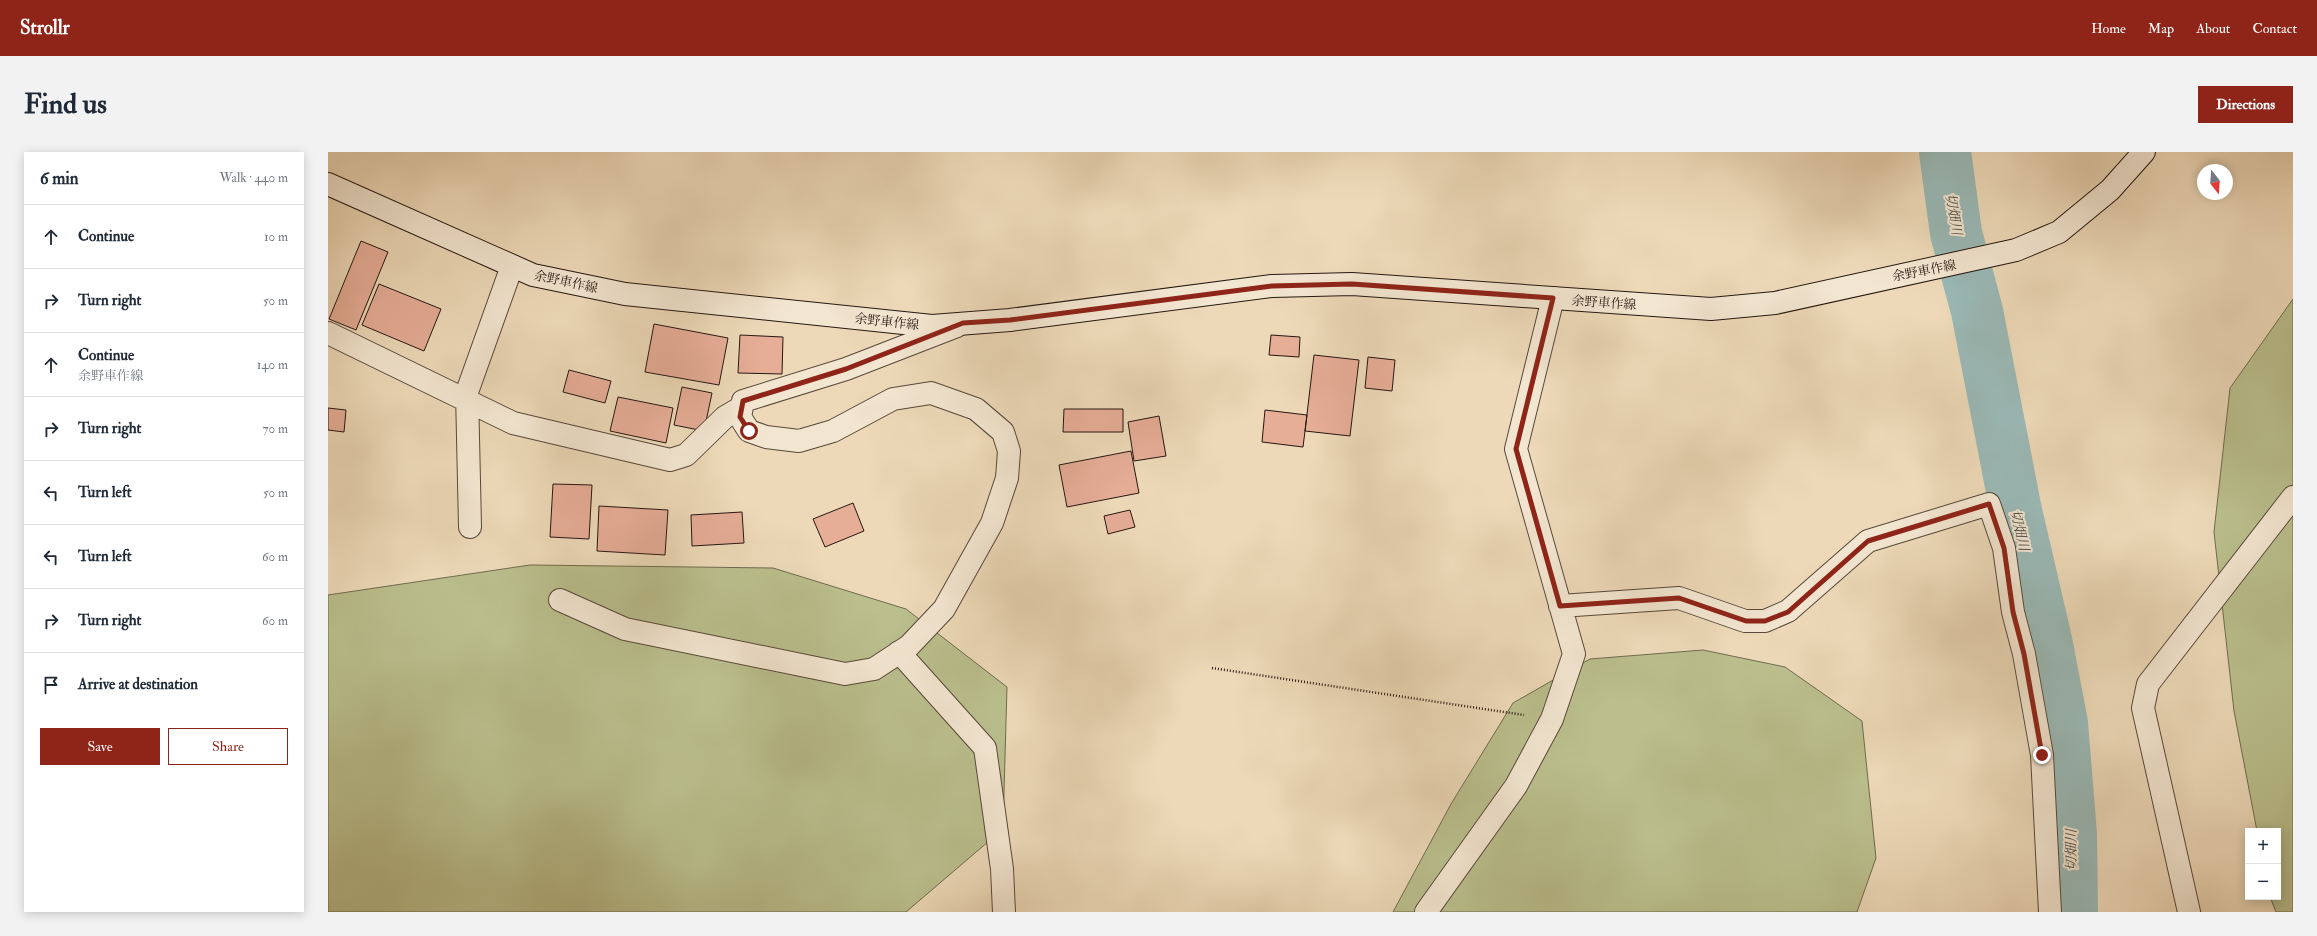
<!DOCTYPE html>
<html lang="en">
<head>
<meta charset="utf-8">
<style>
	:root { --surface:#fff; --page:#f2f2f3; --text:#1f2937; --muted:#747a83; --line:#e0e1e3; --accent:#8f2418 }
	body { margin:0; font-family:"IM FELL Double Pica","Noto Serif JP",serif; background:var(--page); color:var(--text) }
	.controls { position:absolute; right:12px; bottom:12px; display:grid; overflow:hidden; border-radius:0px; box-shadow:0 2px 10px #0003 }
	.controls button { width:36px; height:36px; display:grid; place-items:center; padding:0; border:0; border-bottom:1px solid var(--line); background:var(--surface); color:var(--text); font:20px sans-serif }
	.compass { position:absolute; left:1869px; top:12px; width:36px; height:36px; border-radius:50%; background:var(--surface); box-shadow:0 2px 10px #0003; rotate:163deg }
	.stop { position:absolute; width:12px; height:12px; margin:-9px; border:3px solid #8f2418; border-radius:50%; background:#fff }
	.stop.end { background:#8f2418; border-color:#fff; box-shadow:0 1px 4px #0008 }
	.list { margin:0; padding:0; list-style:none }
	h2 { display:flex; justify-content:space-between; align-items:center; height:52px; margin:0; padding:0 16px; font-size:17px }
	h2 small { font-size:13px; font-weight:400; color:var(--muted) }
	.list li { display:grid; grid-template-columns:26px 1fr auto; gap:12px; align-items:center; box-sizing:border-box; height:64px; padding:0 16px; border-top:1px solid var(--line) }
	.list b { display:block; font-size:15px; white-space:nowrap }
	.list p { margin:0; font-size:13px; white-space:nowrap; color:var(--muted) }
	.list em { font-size:13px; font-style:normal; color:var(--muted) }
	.actions { display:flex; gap:8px; padding:12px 16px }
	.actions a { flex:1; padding:9px 0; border:1px solid var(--accent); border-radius:0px; text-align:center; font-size:14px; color:var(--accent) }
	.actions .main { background:var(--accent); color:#fff }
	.icon { flex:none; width:22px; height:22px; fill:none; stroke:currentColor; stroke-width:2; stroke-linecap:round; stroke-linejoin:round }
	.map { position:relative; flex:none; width:1965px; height:760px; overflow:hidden; border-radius:0px }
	header { display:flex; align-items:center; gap:24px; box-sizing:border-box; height:56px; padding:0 20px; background:var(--accent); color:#fff }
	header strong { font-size:19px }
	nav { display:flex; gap:22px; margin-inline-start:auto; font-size:14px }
	.intro { display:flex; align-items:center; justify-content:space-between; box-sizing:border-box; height:96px; padding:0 24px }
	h1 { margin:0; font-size:28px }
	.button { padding:10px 18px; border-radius:0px; background:var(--accent); color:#fff; font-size:14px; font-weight:700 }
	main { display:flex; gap:24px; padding:0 24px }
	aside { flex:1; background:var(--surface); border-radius:0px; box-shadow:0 2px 10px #0003 }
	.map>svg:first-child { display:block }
	.green { fill:#babf8d; stroke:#706b4f }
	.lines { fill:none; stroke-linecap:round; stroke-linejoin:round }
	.river { stroke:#9ab9b6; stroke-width:52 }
	.building { fill:#e6ad97; stroke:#261711 }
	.street-casing { stroke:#58483b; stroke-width:24 }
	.secondary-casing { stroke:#261711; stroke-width:24 }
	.path { stroke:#261711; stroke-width:2.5; stroke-dasharray:1 2; stroke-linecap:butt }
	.street { stroke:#f3e6d1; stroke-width:22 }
	.secondary { stroke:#f3e6d1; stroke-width:22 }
	.route { stroke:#8f2418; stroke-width:5 }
	.labels { text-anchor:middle; stroke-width:4; stroke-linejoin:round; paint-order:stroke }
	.street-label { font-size:13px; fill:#261711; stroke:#f3e6d1 }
	.water-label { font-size:14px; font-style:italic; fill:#4f504b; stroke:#f3e6d1 }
</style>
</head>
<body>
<header>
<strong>Strollr</strong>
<nav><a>Home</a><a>Map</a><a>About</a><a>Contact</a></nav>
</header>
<div class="intro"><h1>Find us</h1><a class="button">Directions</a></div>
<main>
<aside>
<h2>6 min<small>Walk · 440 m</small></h2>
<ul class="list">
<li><svg class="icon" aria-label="ahead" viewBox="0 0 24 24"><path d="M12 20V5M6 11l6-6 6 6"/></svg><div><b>Continue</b></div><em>10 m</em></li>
<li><svg class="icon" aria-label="right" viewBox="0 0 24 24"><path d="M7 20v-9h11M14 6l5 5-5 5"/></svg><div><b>Turn right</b></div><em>50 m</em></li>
<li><svg class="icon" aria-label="ahead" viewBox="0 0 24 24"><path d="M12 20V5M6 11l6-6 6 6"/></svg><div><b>Continue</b><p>余野車作線</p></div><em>140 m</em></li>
<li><svg class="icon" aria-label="right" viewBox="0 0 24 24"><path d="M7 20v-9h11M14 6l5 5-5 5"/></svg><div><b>Turn right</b></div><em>70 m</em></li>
<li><svg class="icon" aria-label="left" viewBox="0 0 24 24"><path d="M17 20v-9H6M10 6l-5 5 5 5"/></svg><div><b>Turn left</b></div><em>50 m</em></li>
<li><svg class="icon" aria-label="left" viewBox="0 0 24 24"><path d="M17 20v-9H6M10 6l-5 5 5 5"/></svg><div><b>Turn left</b></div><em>60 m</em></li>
<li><svg class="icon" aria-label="right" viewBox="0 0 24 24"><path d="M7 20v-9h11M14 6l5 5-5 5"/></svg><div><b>Turn right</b></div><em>60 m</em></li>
<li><svg class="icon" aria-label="arrive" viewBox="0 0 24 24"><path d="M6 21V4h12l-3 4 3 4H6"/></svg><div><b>Arrive at destination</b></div></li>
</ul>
<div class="actions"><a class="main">Save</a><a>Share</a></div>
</aside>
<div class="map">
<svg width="1965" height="760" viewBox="0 0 1965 760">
	<rect width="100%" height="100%" fill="#edd9b8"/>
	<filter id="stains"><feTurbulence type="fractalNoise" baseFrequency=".005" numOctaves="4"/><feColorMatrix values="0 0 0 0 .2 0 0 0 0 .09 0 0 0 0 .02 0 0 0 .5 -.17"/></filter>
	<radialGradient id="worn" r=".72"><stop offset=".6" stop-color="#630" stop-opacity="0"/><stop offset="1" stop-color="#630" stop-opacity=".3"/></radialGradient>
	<path class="green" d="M1965 147V760H1948L1942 745H1950V679H1929L1906 559 1886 380 1902 236Z
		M202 413 445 416 578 457 679 535 675 677 578 760H0V443Z
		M1375 498 1457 515 1534 569 1548 706 1529 760H1065L1123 652 1185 551 1262 507Z"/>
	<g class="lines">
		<path class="river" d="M1617 0 1628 81 1649 159 1688 359 1718 488 1734 571 1743 682 1744 760"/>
	</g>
	<path class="building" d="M33 89 60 100 28 178 1 167Z
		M51 132 113 157 96 199 34 173Z
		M326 172 400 186 391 233 317 220Z
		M412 183 455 185 454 222 410 221Z
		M943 183 972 185 971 205 941 203Z
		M986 203 1031 208 1022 284 977 279Z
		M1040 205 1067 208 1064 239 1037 236Z
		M241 218 283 229 277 251 235 240Z
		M354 235 384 241 376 279 346 273Z
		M290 245 345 256 338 291 282 279Z
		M0 256 18 258 16 280 0 278Z
		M736 257H795V280H735Z
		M937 258 979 263 975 295 934 290Z
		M831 264 838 304 806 309 800 270Z
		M803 299 811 341 739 355 731 313Z
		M225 332 264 333 261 387 222 385Z
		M525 351 536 379 497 395 485 367Z
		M271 354 340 358 337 403 269 399Z
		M802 358 807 375 780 382 776 364Z
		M414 360 416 391 364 394 363 363Z"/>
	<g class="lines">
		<g class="street-casing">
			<path id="street" d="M0 181 185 271 342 308 358 303 397 265 414 255
				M142 375 139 240 184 114
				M232 448 297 477 517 522 546 517 581 494 616 457 664 371 679 326 681 299 675 280 648 257 603 241 565 247 505 279 471 289 438 285 421 279 412 265 415 249 518 217 629 174
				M1232 454 1351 446 1417 469H1437L1460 459 1540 389 1661 352 1676 396 1685 460 1696 502 1714 603 1722 760
				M571 500 657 596 674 717 676 760
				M1098 760 1188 634 1224 567 1246 502 1188 297 1225 146
				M1861 760 1815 556 1820 532 1965 345"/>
		</g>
		<g class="secondary-casing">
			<path id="secondary" d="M0 32 205 123 297 142 604 174 682 168 944 134 1024 132 1383 157 1447 151 1688 98 1731 80 1782 38 1816 0"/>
		</g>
		<path class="path" d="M884 516 1196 563"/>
		<use href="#street" class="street"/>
		<use href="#secondary" class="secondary"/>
	</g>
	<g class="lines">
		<path class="route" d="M421 279 412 265 415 249 518 217 635 171 682 168 944 134 1024 132 1225 146 1188 297 1232 454 1351 446 1418 469H1437L1460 460 1540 389 1661 352 1676 396 1685 460 1696 502 1714 603"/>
	</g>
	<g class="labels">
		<g class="street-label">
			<text transform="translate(1596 118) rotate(-11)" y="5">余野車作線</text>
			<text transform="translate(238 129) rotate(12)" y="5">余野車作線</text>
			<text transform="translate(1276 150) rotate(4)" y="5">余野車作線</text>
			<text transform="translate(559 169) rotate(6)" y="5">余野車作線</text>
		</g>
		<g class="water-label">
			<text transform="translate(1626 62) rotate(81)" y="5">切畑川</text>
			<text transform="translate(1692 378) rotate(77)" y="5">切畑川</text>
			<text transform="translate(1743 698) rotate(-91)" y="5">切畑川</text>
		</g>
	</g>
	<rect width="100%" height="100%" filter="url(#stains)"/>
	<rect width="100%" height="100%" fill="url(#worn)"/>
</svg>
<div class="controls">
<button>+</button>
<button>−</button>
</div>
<svg class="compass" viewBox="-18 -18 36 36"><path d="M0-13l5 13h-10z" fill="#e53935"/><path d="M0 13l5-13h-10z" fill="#747a83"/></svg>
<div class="stop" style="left:421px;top:279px"></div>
<div class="stop end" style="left:1714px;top:603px"></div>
</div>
</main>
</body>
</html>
